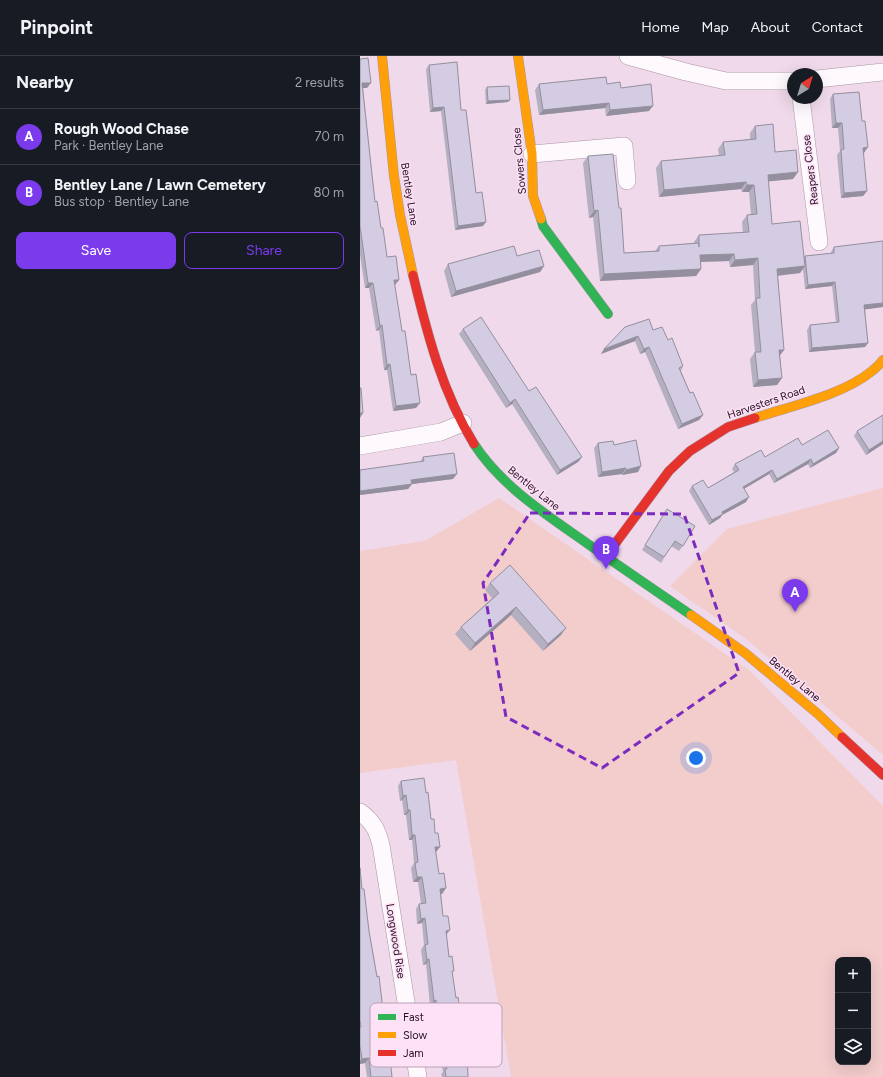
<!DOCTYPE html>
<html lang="en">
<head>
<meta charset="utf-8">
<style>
	:root { --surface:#171b24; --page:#20242c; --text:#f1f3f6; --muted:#9ea1a6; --line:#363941; --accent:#7c3aed }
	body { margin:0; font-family:Figtree,sans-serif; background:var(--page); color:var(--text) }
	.controls { position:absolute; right:12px; bottom:12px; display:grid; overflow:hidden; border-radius:8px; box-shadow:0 4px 16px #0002 }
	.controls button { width:36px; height:36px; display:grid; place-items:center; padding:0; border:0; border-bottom:1px solid var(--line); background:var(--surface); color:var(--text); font:20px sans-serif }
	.compass { position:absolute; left:427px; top:12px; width:36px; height:36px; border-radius:50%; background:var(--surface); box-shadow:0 4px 16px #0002; rotate:38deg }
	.you { position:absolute; left:336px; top:702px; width:14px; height:14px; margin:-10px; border:3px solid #fff; border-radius:50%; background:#1a73e8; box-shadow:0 0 0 6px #1a73e833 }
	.badge { display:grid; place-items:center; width:26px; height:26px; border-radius:50%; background:var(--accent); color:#fff; font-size:13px; font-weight:700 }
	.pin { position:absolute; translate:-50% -33px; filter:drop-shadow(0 1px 2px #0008) }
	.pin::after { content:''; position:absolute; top:21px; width:14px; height:12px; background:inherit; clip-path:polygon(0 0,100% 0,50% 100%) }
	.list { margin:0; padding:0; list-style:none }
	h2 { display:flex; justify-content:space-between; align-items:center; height:52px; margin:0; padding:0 16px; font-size:17px }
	h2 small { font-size:13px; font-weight:400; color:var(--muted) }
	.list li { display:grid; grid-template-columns:26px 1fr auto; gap:12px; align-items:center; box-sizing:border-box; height:56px; padding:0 16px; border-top:1px solid var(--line) }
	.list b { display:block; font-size:15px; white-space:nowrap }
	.list p { margin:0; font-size:13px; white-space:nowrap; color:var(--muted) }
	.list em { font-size:13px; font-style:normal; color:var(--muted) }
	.actions { display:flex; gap:8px; padding:12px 16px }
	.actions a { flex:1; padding:9px 0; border:1px solid var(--accent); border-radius:8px; text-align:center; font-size:14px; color:var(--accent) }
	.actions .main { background:var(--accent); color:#fff }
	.icon { flex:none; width:22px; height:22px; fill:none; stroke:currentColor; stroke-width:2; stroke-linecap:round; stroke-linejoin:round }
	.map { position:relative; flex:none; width:523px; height:1021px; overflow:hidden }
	header { display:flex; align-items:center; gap:24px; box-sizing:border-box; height:56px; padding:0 20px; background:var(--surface); border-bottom:1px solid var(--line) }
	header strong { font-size:19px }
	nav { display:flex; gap:22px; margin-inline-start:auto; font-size:14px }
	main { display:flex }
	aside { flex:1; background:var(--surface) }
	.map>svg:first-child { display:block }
	.green { fill:#f3cccc; fill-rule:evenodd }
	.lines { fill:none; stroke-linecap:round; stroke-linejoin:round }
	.street-casing { stroke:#aa94a5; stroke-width:18 }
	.fast-casing { stroke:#aa94a5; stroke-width:10 }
	.slow-casing { stroke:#aa94a5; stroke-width:10 }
	.jam-casing { stroke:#aa94a5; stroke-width:10 }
	.street { stroke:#fdf9fc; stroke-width:17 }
	.fast { stroke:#30b455; stroke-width:9 }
	.slow { stroke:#ff9f0a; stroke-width:9 }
	.jam { stroke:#e5322d; stroke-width:9 }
	.wall { fill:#b5afc2 }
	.shaded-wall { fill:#948f9e }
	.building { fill:#d3cce2; stroke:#948f9e }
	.marked { fill:none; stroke:#7b2cbf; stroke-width:3; stroke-dasharray:8 5; stroke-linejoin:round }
	.labels { text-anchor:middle; stroke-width:3; stroke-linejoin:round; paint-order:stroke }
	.street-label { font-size:11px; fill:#260d21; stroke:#fde1f6 }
	.key { fill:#fde1f6; stroke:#bca1b6; stroke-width:1 }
	.key-label { font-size:11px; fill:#260d21 }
</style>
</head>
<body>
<header>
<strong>Pinpoint</strong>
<nav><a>Home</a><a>Map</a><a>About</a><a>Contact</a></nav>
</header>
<main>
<aside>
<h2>Nearby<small>2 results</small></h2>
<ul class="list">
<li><span class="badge">A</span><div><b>Rough Wood Chase</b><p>Park · Bentley Lane</p></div><em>70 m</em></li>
<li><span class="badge">B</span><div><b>Bentley Lane / Lawn Cemetery</b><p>Bus stop · Bentley Lane</p></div><em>80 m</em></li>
</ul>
<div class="actions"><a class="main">Save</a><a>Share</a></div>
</aside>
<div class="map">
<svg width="523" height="1021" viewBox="0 0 523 1021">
	<rect width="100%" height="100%" fill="#efd9ea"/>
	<path class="green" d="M523 432V699L385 582 310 530 367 473Z
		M139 442 390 615 523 750V1021H151L96 704 0 717V495L65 485ZM478 904H508V1006H478Z"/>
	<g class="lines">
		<g class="street-casing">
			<path id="street" d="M268 0 326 16 366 25H433
				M457 23 523 16
				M441 42 459 186
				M172 98 264 90 267 125
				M0 390 81 376 103 367
				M0 756C13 766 17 773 21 789L58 1021"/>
		</g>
		<g class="fast-casing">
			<path id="fast" d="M181 163 183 170 248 258
				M114 388C142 431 187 459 228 488 262 512 296 535 331 559"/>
		</g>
		<g class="slow-casing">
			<path id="slow" d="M22 0 34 120 40 159 53 219
				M158 0 172 98 173 140 181 163
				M395 362C431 350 483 339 512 315 516 312 520 308 523 304
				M331 559 385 597 458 658 482 681"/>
		</g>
		<g class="jam-casing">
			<path id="jam" d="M53 219C67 277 82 336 114 388
				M246 500 309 415 330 395 368 371 395 362
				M482 681 523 719"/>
		</g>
		<use href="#street" class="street"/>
		<use href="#fast" class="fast"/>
		<use href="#slow" class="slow"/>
		<use href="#jam" class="jam"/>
	</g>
	<path class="wall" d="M0 3 7 32H3L15 146 27 201 35 229H34L42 275 51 319 56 352 33 355 27 314H24L19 274 16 275 9 232H5L0 199Z
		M69 9 101 54 116 137 123 170 95 174 81 55 70 56 66 13Z
		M179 28H247L261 32 289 55 246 60 245 52 179 59 175 34Z
		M127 31 148 46 126 48 125 34Z
		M473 38 504 97H503L507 135 503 140 481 142 477 99 480 95 478 72H472L470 43Z
		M395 70 415 96 438 116 433 123 408 125 412 168 444 202 445 200 471 197V196L474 191 523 251 505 253 508 287 505 291 449 296 447 274 450 269 476 267 472 230 445 233 443 213 440 217 418 220 420 300 422 322 417 329 393 331 390 303 395 296 391 249 395 244 393 209 370 211 369 205 341 206V213L336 220 240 225 233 161 229 162 223 107 228 100 259 152 264 197 295 195 299 190 334 187V186L339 179 383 177 382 166 387 159H391L389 136H382L381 133 299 141 296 112 301 105 359 100 358 93 363 86 390 83V77Z
		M157 200 184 210 180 216 91 241 84 215 88 208Z
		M103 273 169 335 222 401 218 406 197 419 152 348 146 352 99 278Z
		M293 274 308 284 323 310 321 315 330 337 343 359 339 364 318 373 285 296 280 298 275 285 241 298 244 293Z
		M523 359V388L506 399 494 380 497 375Z
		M238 387 254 389 278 416 262 419V418L238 421 234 392Z
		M442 389 479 392 476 397 450 412 448 408 414 427 409 418 384 433 386 446 362 459 360 462 349 469 329 435 332 430 348 432 374 416 372 413 375 408 405 401Z
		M63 401 93 423 52 428 48 433 0 439V414L60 406Z
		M307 453 323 490 319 495 311 490 301 507 282 494Z
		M130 527 201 579 183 595 151 559 110 595 95 578 101 571 132 542 125 534Z
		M41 725 66 737 76 796H75L79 818 86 832 82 838H81L83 860 92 917 108 1021H82L81 1018 83 1016 79 992H77L74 977 76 974 73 949 70 950 66 908 63 909 61 894 64 889 62 867 57 868 56 853 59 848H61L58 826H53L51 812 54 807 52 784H49L46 759H44L42 744 40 745 38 730Z
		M0 812 2 833 23 954 20 957 26 1003 32 1021H7L5 1007 0 1008Z"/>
	<path class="shaded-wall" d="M2 27H11L7 32H0Z
		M150 44 148 46 126 48 128 45Z
		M249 47 245 52 179 59 183 54Z
		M293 50 289 55 246 60 250 54Z
		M84 51 81 55 70 56 73 52Z
		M476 67H482L478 72H472Z
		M508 91 504 97H499L503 92Z
		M438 116 433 123 403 126 408 119Z
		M386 126 381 133 299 141 304 134Z
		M387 129H394L389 136H382Z
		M507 135 503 140 481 142 484 137Z
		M238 154 233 161 229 162 234 155Z
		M126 166 123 170 95 174 98 170Z
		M374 198 369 205 335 206 340 199Z
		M398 202 393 209 370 211 375 204Z
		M184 210 180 216 91 241 96 235Z
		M445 210 440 217 412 220 417 213Z
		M341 213 336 220 240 225 244 218Z
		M34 224H39L35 229H30Z
		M475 226 472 230 445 233 448 229Z
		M8 227H13L9 232H5Z
		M523 247V251L501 254 504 249Z
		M22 269 19 274 16 275 20 270Z
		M278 280 275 285 241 298 244 293Z
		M508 287 505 291 449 296 452 292Z
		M289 291 285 296 280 298 284 293Z
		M419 294H424L419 301Z
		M30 308 27 314H24L27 309Z
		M422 322 417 329 393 331 398 324Z
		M155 343 152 348 146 352 150 347Z
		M60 347 56 352 33 355 36 350Z
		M0 357H3L0 362Z
		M343 359 339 364 318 373 322 368Z
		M523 385V388L506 399 509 394Z
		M479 392 476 397 450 412 453 408Z
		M222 401 218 406 197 419 200 414Z
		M451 403 448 408 414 427 417 423Z
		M281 410 278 416 262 419 266 414Z
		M266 412 262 418 238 421 242 416Z
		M412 414 409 418 380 435 383 431Z
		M97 418 93 423 52 428 48 433 0 439V435L51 424Z
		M389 441 386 446 362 459 360 462 349 469 352 464 362 456Z
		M156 551 151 559 110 595 115 587Z
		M206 572 201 579 183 595 188 588Z
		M46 739 42 744 40 745 43 740Z
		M48 754H50L46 759H44Z
		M52 779H55L52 784H49Z
		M75 791H80L76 796H71Z
		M57 821H62L58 826H53Z
		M86 832 82 838H77L80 833Z
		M65 862 62 867 57 868 61 863Z
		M90 874 86 879V875Z
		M69 903 66 908 63 909 67 904Z
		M76 944 73 949 70 950 74 945Z
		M80 987H82L79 992H77Z
		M9 1002 5 1007 0 1008V1005L2 1003Z"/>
	<path class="building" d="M8 2 11 27H2L15 146 17 145 21 172H23L27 201 36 200 39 224H34L42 275H45L51 319 56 318 60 347 36 350 30 308 27 309 22 269 20 270 13 227H8L0 170V3Z
		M97 6 101 54H106L116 137 122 136 126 166 98 170 84 51 73 52 69 9Z
		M246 21 247 28 260 26 261 32 291 28 293 50 250 54 249 47 183 54 179 28Z
		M149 30 150 44 128 45 127 31Z
		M499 36 502 65H505L508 91 503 92 507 135 484 137 481 94 484 93 482 67H476L473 38Z
		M413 68 415 96 436 94 438 116 408 119 412 168 440 165 445 210 417 213 424 294H419L422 322 398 324 395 296H401L396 242H400L398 202 375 204 374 198 340 199 341 213 244 218 238 154 234 155 228 100 253 98 259 152H261L264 197 299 195V190L339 187V191V179L389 176 387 159 397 158 394 129H387L386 126 304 134 301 105 365 99 363 86 396 83 395 70Z
		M523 185V247L504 249 508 287 452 292 450 269 479 266 475 226 448 229 445 200 474 197V191Z
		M154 190 157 200 179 194 184 210 96 235 88 208Z
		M121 261 169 335 176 331 222 401 200 414 155 343 150 347 103 273Z
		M289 263 293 274 302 271 308 284 312 282 323 310 319 312 330 337 333 336 343 359 322 368 289 291 284 293 278 280 244 293 265 271Z
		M0 332H1L3 357H0Z
		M523 359V385L509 394 497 375Z
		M468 374 479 392 453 408 451 403 417 423 412 414 383 431 389 441 362 456 363 458 352 464 332 430 343 424 348 432 379 414 375 408 401 394 405 401 438 382 442 389Z
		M276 384 281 410 266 414V412L242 416 238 387 253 385 254 389Z
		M94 397 97 418 51 424 52 428 0 435V414L64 405 63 401Z
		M307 453 335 470 323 490 315 485 304 501 285 489Z
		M150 509 206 572 188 588 156 551 115 587 101 571 139 537 130 527Z
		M64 722 66 737 68 736 71 763H74L75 777H78L80 791H75L79 818 84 817 86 832 80 833 83 860H88L90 874 86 875 89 901 92 900 94 915H92L96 942 98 941 107 998 108 1021H86L85 1013H87L82 987H80L78 972 80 971 76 944 74 945 69 903 67 904 65 889 68 888 65 862 61 863 59 848 66 847 62 821H57L55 807 58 806 55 779H52L50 754H48L46 739 43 740 41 725Z
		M0 812 2 833H4L9 875 17 921 19 920 23 954H20L26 1003 30 1002 32 1021H11L9 1002 2 1003 0 990V971H1L0 964Z"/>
	<path class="marked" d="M170 457 324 458 379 617 242 712 146 661 123 527Z"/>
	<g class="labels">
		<g class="street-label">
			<text transform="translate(159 105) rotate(-95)" y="4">Sowers Close</text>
			<text transform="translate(450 114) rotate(-97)" y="4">Reapers Close</text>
			<text transform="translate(50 138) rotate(81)" y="4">Bentley Lane</text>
			<text transform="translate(406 346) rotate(-19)" y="4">Harvesters Road</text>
			<text transform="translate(174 432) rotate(39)" y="4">Bentley Lane</text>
			<text transform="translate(435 623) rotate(40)" y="4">Bentley Lane</text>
			<text transform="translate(36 885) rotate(81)" y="4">Longwood Rise</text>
		</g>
	</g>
	<rect x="10" y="947" width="132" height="64" rx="6" class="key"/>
	<rect x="18" y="958" width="18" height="6" fill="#30b455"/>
	<rect x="18" y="976" width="18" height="6" fill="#ff9f0a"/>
	<rect x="18" y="994" width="18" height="6" fill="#e5322d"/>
	<g class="key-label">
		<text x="43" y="965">Fast</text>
		<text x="43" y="983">Slow</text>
		<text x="43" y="1001">Jam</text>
	</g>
</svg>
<div class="controls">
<button>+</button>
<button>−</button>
<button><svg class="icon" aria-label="layers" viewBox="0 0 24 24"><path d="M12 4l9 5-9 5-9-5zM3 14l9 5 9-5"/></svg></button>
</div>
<svg class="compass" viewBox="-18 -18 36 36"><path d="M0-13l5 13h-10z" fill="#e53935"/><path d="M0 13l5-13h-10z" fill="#9ea1a6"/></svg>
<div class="you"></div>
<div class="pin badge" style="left:435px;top:556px">A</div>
<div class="pin badge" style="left:246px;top:513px">B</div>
</div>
</main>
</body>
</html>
